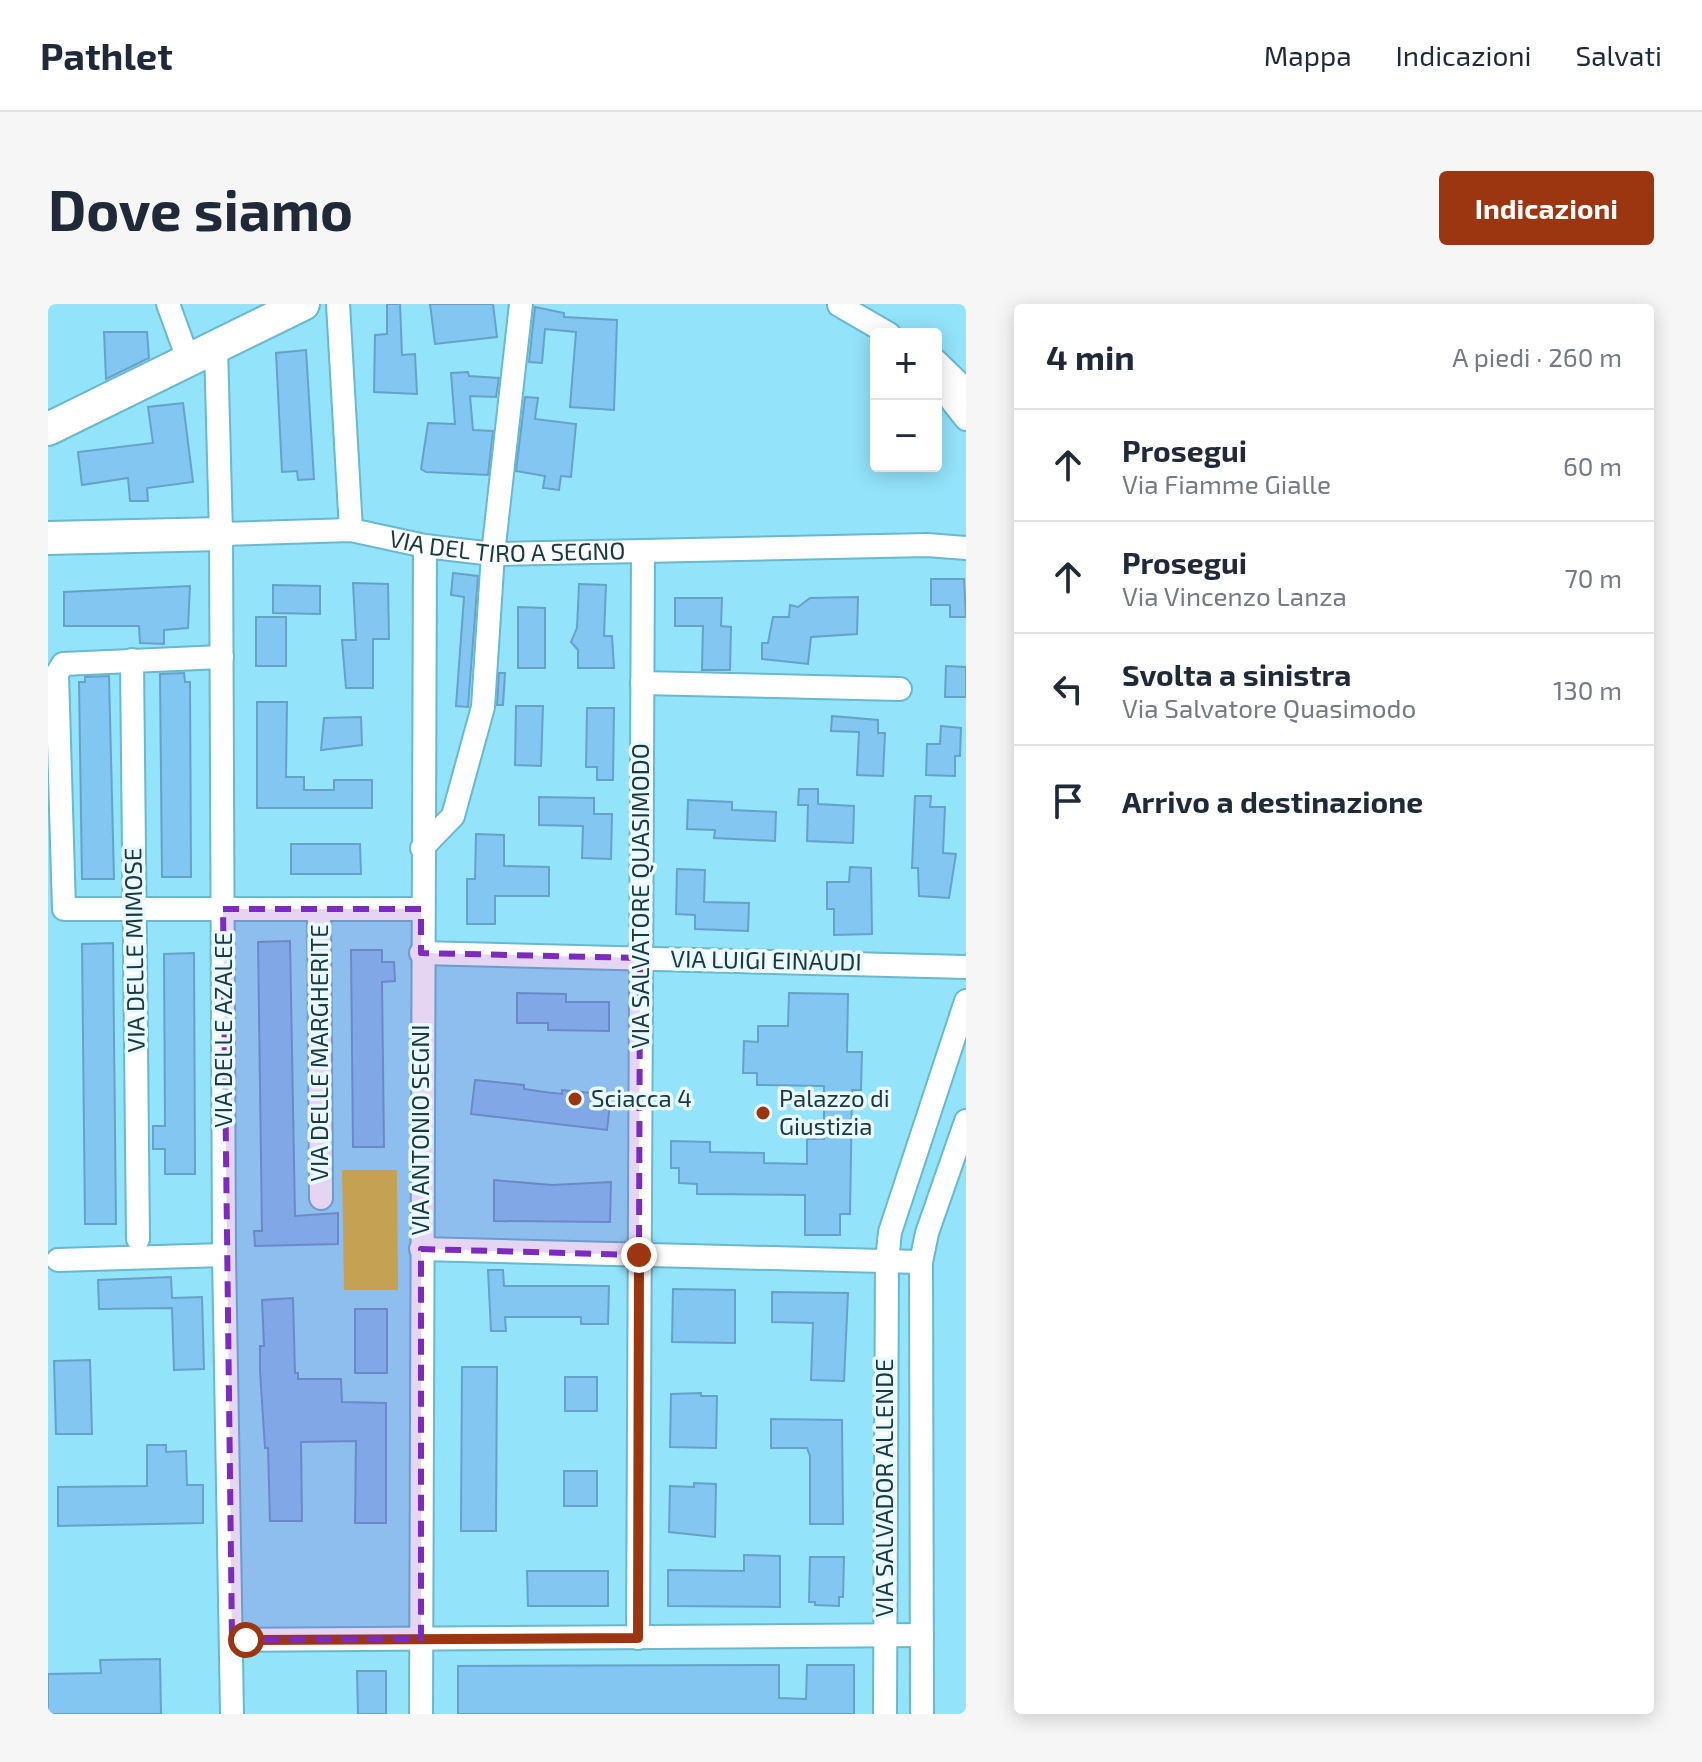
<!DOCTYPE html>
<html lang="it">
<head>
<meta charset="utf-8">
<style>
	:root { --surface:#fff; --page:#f6f6f7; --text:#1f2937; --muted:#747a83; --line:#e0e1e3; --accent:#9c3610 }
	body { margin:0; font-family:"Exo 2",sans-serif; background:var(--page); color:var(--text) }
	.controls { position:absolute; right:24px; top:24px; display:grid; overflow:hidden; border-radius:8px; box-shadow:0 4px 20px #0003 }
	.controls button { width:72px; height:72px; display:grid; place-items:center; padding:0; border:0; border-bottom:2px solid var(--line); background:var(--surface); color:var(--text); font:40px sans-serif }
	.stop { position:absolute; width:24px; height:24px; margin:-18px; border:6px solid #9c3610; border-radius:50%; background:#fff }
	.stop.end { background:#9c3610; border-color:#fff; box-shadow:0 2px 8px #0008 }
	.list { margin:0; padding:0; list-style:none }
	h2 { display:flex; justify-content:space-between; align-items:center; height:104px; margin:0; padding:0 32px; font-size:34px }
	h2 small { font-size:26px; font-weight:400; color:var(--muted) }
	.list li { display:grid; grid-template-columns:52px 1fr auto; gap:24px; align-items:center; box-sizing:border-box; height:112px; padding:0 32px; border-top:2px solid var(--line) }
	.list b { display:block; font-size:30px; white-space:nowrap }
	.list p { margin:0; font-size:26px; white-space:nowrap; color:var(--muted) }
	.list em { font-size:26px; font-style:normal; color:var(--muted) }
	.icon { flex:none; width:44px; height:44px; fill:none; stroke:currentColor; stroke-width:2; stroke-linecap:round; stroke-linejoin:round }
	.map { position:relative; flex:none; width:918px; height:1410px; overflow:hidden; border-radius:8px }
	header { display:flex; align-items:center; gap:48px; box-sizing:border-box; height:112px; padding:0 40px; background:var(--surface); border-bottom:2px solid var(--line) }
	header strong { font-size:38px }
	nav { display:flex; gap:44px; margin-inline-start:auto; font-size:28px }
	.intro { display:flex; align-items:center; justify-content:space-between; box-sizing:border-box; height:192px; padding:0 48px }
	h1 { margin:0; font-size:56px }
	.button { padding:20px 36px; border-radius:8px; background:var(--accent); color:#fff; font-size:28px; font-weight:700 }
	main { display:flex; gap:48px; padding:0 48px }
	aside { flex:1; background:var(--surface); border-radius:8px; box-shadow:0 4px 20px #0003 }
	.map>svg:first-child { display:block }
	.green { fill:#d8bf3a }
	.building { fill:#84c6f2; stroke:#66a1c8; stroke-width:2 }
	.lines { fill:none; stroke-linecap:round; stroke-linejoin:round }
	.street-casing { stroke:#69b8cf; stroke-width:26 }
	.secondary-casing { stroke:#69b8cf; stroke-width:36 }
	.street { stroke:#fff; stroke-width:22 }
	.secondary { stroke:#fff; stroke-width:32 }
	.route { stroke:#9c3610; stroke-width:10 }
	.marked { fill:#7b2cbf; fill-opacity:0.2; stroke:#7b2cbf; stroke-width:6; stroke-dasharray:16 10; stroke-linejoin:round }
	.poi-dot { fill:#9c3610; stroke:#eaf9fd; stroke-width:3 }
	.labels { text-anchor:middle; stroke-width:7; stroke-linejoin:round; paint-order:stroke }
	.street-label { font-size:24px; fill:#183943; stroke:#eaf9fd }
	.poi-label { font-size:24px; fill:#183943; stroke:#eaf9fd; text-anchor:start }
</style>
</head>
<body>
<header>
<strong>Pathlet</strong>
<nav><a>Mappa</a><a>Indicazioni</a><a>Salvati</a></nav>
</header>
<div class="intro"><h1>Dove siamo</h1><a class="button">Indicazioni</a></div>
<main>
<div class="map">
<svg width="918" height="1410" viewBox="0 0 918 1410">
	<rect width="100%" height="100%" fill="#93e3fa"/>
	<path class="green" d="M294 866H349L350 986H296Z"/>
	<path class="building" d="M339 0H352L354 51 367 50 369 90 326 88 327 31 339 30Z
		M382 0H445L449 33 387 40Z
		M487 3 516 9V13L569 16 566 106 522 103 528 28 497 25 494 59 481 58Z
		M56 28H99L101 54 58 75Z
		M258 46 266 175 250 176 249 167 234 168 228 49Z
		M420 68 421 72 451 74 448 93 422 92 425 126 445 127 440 171 378 168 373 165 380 119 407 120 403 69Z
		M477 93 490 94 487 115 528 120 523 173 513 172 511 186 495 184 497 172 468 167Z
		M135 99 145 178 99 184 100 197H82L80 174 34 181 30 148 105 139 100 103Z
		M405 269 430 272 420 403 408 402 416 293 403 291Z
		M883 275H916L918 313H902V301H883Z
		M305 279 340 280 341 335H325V384H298L294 336H308Z
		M531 280 558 281 556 332H564L566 364H530V346L523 338 529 324Z
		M225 281 272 282V310L225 309Z
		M142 282 140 324 116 326V340L92 339 91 322H16V288Z
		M810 293 809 330 763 333 760 360 714 355V339H720L725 313H741L742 301 750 303 762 294Z
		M627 294H674L673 322 683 323 682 366H654L655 322H627Z
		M470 303 497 304V364H470Z
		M208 313H238V362H208Z
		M898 362 918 363V393H897Z
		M136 369 137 378H142L143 573H114L112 370Z
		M451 369H457L455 401H449Z
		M61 372 66 575H34L31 378H37V373Z
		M209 398H239L238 473H256V486H286V476H324V504H209Z
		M468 402H495L493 462 467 461Z
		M539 404H566L565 476H549V463H538Z
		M784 412 830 416V429H837L835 472 809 471 811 428 783 427Z
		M313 413 314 441 273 446 276 414Z
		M893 422 913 424 912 452H907V472L878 471 879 440H892Z
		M751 485H770V500L806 502 805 539 759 537 760 501H750Z
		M867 492H883L882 503H897L895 549 908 550 901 594 871 592 870 564H864Z
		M491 493 546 494V510H564L563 555 534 554 535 522 491 521Z
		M640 496 684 498V506L728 508 727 537 666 534 667 526 639 525Z
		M428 530 456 531V562L501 563V592H447V620H419V575H427Z
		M243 540H312L313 570H243Z
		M802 563 823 564 824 630 786 631V605H779V578H801Z
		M629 565 657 566 656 598 701 599 700 627 647 625V611L628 610Z
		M242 637 247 912 290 909V940L207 942 206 927H214L210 638Z
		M65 639 68 920H37L34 640Z
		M303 646H334V658H346L347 677 334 678 336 843H305Z
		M146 649 147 870H117V845H105V822H117L116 650Z
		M469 689 518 690V698H561V727L500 726V719H469Z
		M741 689 800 690 799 748H814L813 786H804L802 910H792V931H757V891L649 890V880L631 879V864H623V837L662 838V848L716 849V859L759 860V835H776V782L709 781V769H695L696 737 710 738V722H740Z
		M427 776 476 781V785L497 788 514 790V786L563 791 559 826 423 810Z
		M446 876 504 881 563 878 562 918 446 917Z
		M440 966H455L456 982H561L560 1020H533V1013H457L458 1027H443Z
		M123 973 124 994 154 993 156 1065 126 1066 124 1004 51 1005 50 976Z
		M625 985 687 986V1039L624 1038Z
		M724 988 800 989 796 1077 763 1076 765 1019 724 1018Z
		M245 994 247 1069H250V1075H293L294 1098 338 1099V1219H307L308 1137 253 1138 254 1217H222L220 1144H217L212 1067V1042H216L214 996Z
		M307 1005H339V1069H307Z
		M42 1056 44 1130H8L6 1057Z
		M414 1063H449L448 1227H413Z
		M517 1073H549V1107H517Z
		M653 1089V1092H669L668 1144 622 1143 623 1090Z
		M723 1115 794 1116 795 1220H762V1152L759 1144H723Z
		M99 1141H118V1148L138 1147 139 1181H155V1219L10 1222V1183L99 1182Z
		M516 1167H549V1202H516Z
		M646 1179 668 1180 667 1233 621 1228 622 1182 646 1183Z
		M696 1251 732 1252V1303L620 1302V1266L696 1267Z
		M762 1253H796L795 1293H791V1302L767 1301V1298H761Z
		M479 1267H560V1302H480Z
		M112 1355 113 1410H0V1370L53 1369 52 1356Z
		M731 1361V1394L758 1395 759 1361H806V1410H410V1362Z
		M309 1367H338V1410H310Z"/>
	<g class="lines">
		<g class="street-casing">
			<g id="street">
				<path d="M120 0 140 55"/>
				<path d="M290 0 303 226"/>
				<path d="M791 1 841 30"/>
				<path d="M168 42 173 230 176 951 184 1410"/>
				<path d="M888 57 918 86"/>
				<path d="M888 77 918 115"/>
				<path id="s1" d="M173 230 303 226 377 242 445 250 879 241 918 244"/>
				<path d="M174 353 15 360 9 370 16 605H373"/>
				<path d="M84 356 90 935"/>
				<path d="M594 379 852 385"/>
				<path d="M374 544 405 512 435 403 445 250 473 0"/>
				<path d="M271 605 273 894"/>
				<path d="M373 649 918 663"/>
				<path d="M373 945 873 958"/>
				<path d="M10 956 176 951"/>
				<path d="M590 1334 595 248"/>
				<path d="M184 1336 874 1331"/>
				<path d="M373 1410 377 242"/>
				<path d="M837 1410 839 957 842 928 918 697"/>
				<path d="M874 1410 873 958 879 929 918 817"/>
			</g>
		</g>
		<g class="secondary-casing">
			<path id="secondary" d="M0 125 255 0
				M0 234 173 230"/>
		</g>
		<use href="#street" class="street"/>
		<use href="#secondary" class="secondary"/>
	</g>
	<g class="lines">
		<path class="route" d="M198 1336 590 1334 591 951"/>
	</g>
	<path class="marked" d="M175 605H373V649L592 654 591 951 373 945V1335L184 1336Z"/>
	<g class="poi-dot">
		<circle cx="527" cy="795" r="8"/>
		<circle cx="715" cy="809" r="8"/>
	</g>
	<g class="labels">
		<g class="street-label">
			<text dy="8" stroke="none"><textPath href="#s1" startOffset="288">VIA DEL TIRO A SEGNO</textPath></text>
			<text transform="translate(593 592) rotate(-90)" y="8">VIA SALVATORE QUASIMODO</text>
			<text transform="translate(87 646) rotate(-91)" y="8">VIA DELLE MIMOSE</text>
			<text transform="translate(718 657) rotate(1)" y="8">VIA LUIGI EINAUDI</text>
			<text transform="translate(176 726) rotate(-90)" y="8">VIA DELLE AZALEE</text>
			<text transform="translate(272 749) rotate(-90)" y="8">VIA DELLE MARGHERITE</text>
			<text transform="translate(373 826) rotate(-90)" y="8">VIA ANTONIO SEGNI</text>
			<text transform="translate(837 1184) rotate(-90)" y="8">VIA SALVADOR ALLENDE</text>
		</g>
		<g class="poi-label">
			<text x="543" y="803">Sciacca 4</text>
			<text x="731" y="803">Palazzo di<tspan x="731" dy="28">Giustizia</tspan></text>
		</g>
	</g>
</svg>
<div class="controls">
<button>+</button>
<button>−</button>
</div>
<div class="stop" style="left:198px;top:1336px"></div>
<div class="stop end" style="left:591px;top:951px"></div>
</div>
<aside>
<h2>4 min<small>A piedi · 260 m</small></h2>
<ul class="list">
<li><svg class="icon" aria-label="ahead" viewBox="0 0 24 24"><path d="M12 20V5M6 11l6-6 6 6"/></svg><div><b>Prosegui</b><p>Via Fiamme Gialle</p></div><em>60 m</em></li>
<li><svg class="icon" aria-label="ahead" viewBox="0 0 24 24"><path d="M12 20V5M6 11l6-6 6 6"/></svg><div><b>Prosegui</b><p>Via Vincenzo Lanza</p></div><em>70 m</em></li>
<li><svg class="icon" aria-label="left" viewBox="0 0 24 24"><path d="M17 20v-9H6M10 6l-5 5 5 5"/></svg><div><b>Svolta a sinistra</b><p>Via Salvatore Quasimodo</p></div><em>130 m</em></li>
<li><svg class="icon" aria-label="arrive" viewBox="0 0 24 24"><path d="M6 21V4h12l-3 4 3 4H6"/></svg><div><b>Arrivo a destinazione</b></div></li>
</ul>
</aside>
</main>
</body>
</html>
